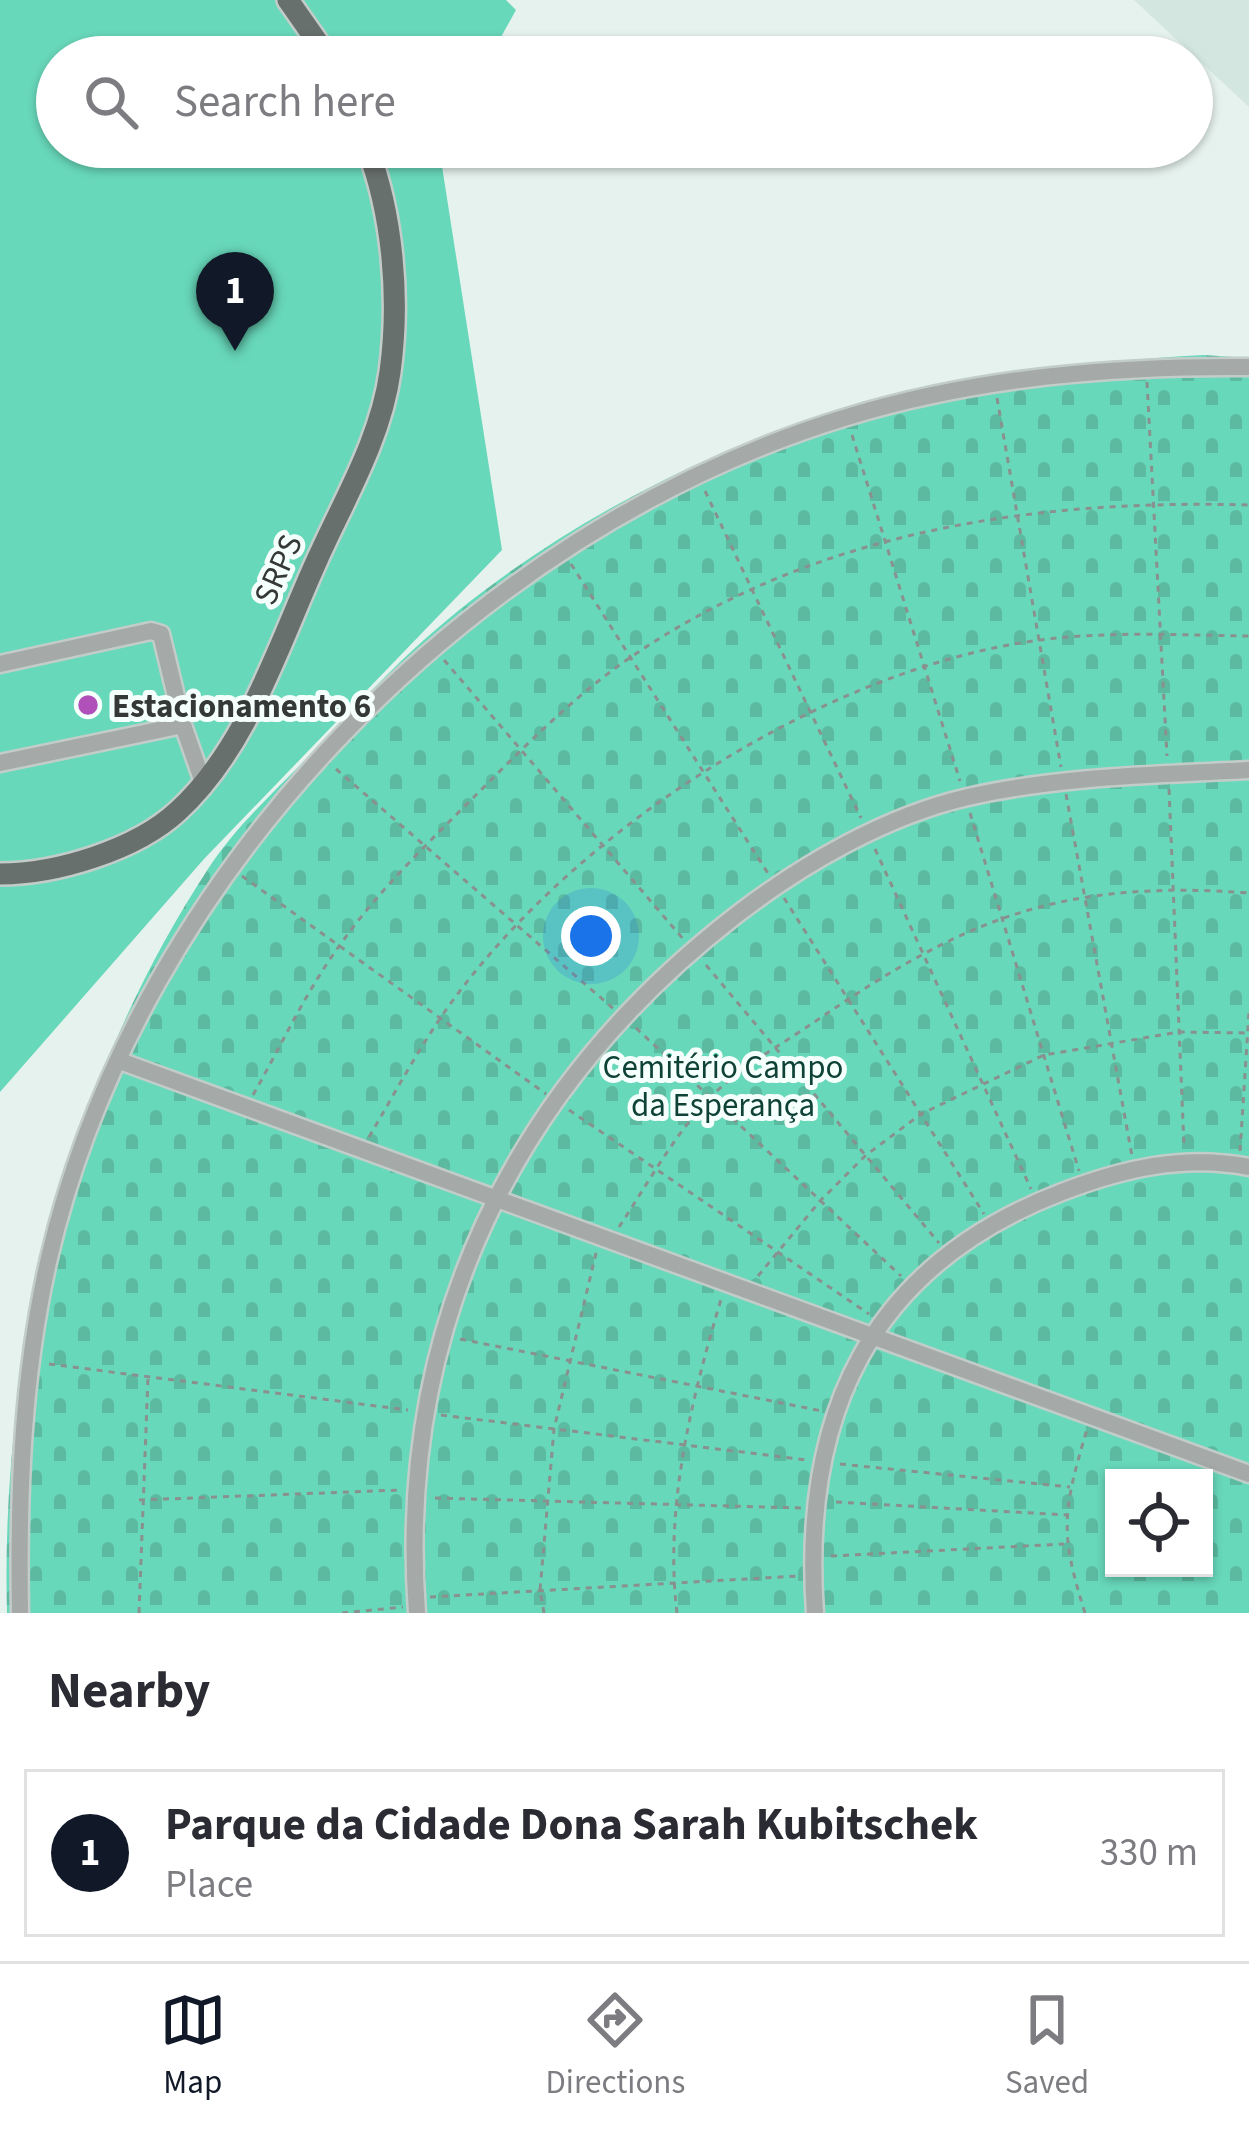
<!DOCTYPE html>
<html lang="en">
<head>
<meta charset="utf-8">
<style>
	:root { --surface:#fff; --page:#f7f7f7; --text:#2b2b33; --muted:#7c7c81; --line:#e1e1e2; --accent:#111827 }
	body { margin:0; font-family:"Source Sans 3",sans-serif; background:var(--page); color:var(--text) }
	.controls { position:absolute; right:36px; bottom:36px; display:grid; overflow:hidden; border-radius:0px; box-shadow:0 3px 9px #0004 }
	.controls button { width:108px; height:108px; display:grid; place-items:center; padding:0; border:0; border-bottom:3px solid var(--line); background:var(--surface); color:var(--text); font:60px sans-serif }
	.you { position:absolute; left:591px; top:936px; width:42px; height:42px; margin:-30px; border:9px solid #fff; border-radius:50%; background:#1a73e8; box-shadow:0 0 0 18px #1a73e833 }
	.badge { display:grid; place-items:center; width:78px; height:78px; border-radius:50%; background:var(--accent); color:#fff; font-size:39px; font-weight:700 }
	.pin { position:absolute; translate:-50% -99px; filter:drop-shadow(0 3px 6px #0008) }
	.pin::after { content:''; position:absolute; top:63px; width:42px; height:36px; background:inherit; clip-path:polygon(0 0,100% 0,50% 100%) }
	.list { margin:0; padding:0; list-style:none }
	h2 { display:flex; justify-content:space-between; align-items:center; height:156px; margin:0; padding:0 48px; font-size:51px }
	h2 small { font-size:39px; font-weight:400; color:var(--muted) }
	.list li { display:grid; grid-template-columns:78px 1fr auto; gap:36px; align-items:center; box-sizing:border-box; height:168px; margin:0 24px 24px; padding:0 24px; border:3px solid var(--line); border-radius:0px }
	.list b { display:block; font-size:45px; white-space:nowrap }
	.list p { margin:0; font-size:39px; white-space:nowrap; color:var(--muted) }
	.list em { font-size:39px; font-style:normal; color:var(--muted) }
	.icon { flex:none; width:66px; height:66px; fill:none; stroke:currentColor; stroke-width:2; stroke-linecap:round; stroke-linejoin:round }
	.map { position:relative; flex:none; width:1249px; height:1613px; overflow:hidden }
	.search { position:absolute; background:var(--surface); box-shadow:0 3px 9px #0004; left:36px; right:36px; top:36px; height:132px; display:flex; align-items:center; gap:30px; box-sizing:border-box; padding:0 42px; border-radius:66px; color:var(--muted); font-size:45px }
	.sheet { height:348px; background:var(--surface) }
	nav { display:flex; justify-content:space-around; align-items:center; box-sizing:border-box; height:168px; border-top:3px solid var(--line); background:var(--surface); font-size:33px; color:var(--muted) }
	nav a { display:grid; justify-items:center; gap:6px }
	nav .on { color:var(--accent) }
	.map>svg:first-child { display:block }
	.built { fill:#d3e7e0 }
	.cemetery { fill:url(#cemetery-stones); fill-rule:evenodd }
	.green { fill:#68d8ba }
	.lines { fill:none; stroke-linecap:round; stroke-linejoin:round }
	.minor-casing { stroke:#c2cdc9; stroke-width:21 }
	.major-casing { stroke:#c2cdc9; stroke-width:26 }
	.path { stroke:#89918e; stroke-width:3; stroke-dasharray:6 6; stroke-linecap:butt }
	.minor { stroke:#a5a9a8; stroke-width:16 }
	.major { stroke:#68706d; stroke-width:21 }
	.poi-dot { fill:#b051ba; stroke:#f5fffb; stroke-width:4.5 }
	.labels { text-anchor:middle; stroke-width:10; stroke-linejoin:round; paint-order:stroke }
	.street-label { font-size:33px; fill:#343837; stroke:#f5fffb }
	.poi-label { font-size:33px; font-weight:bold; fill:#343837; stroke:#f5fffb; text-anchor:start }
	.park-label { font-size:33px; fill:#0f4236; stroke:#f5fffb }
</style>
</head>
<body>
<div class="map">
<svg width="1249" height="1613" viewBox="0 0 1249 1613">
	<defs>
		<pattern id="cemetery-stones" width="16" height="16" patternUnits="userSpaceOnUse" patternTransform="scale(3)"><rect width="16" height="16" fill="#68d8ba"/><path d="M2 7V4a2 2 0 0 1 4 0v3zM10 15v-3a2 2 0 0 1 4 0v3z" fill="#5bbaa0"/></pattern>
	</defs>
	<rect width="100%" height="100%" fill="#e6f2ee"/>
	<path class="built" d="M1134 0H1249V107Z"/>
	<path class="cemetery" d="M1204 355 1249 358V1613H7C0 1356 66 1086 208 869 235 827 277 789 312 753 346 718 379 681 415 648 521 550 673 464 810 420 939 378 1070 362 1204 355ZM1114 1478H1204V1568H1114Z"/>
	<path class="green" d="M0 0H506L516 10 490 57H57V147H439L502 550 204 859 0 1092Z"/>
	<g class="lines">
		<g class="minor-casing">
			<path id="minor" d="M0 664 151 631 161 634 183 725 204 785
				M0 763 183 725
				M120 1061C497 1198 873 1337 1249 1474
				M20 1613C18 1493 22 1376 49 1258 138 874 473 530 847 417 979 377 1113 366 1249 367
				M417 1613C396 1330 512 1089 735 916 801 865 885 816 968 797 1060 776 1156 775 1249 770
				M815 1613C801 1415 869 1266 1062 1192 1122 1169 1184 1154 1249 1167"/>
		</g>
		<g class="major-casing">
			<path id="major" d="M288 0 328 57
				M0 874C56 874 136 850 178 811 248 747 279 643 318 558 345 498 381 438 390 372 400 299 393 215 367 147"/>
		</g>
		<path class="path" d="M1147 382 1167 756
			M997 398 1061 767
			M852 435 960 781
			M705 491 861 818
			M571 564 769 875
			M444 660 684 940
			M336 769 615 1010
			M1169 789 1184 1146
			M1066 794 1132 1156
			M970 813 1079 1171
			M875 849 1031 1189
			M242 876 546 1094
			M784 898 984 1214
			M706 965 939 1243
			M636 1028 901 1276
			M253 1095C281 1046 306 991 340 945 378 891 428 843 475 796 523 748 575 695 631 657 815 531 1032 499 1249 505
			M569 1110 869 1314
			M369 1137C392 1098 414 1057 439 1020 563 837 820 669 1040 640 1108 631 1180 635 1249 636
			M1240 1151 1249 1012
			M619 1227C647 1185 674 1135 709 1099 737 1069 779 1046 813 1023 965 918 1062 879 1249 893
			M758 1276 820 1201 865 1156 921 1114 1044 1055 1179 1032 1249 1033
			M460 1339 822 1411
			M49 1364 408 1410
			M441 1415 807 1460
			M840 1464 1070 1487
			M435 1498 803 1508
			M139 1500 401 1490
			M836 1502 1068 1515
			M831 1556 1064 1544
			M430 1597 798 1576
			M139 1613 148 1377
			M342 1613 403 1607
			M544 1613 540 1590 554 1429 597 1249
			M677 1613C664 1507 692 1397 722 1296
			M1085 1613C1059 1531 1063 1511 1087 1429"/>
		<use href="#minor" class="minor"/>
		<use href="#major" class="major"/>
	</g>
	<circle class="poi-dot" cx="88" cy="705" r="12"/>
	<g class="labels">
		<g class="street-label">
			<text transform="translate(277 569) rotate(-66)" y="12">SRPS</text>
		</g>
		<g class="poi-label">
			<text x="112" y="717">Estacionamento 6</text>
		</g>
		<g class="park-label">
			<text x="723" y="1078">Cemitério Campo<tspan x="723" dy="38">da Esperança</tspan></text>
		</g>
	</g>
</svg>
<div class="controls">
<button><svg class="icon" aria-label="locate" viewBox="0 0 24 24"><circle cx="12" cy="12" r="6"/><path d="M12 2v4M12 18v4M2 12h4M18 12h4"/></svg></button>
</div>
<div class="you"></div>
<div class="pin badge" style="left:235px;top:351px">1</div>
<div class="search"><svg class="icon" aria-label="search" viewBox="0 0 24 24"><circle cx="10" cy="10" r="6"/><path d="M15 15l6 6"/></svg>Search here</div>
</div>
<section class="sheet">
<h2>Nearby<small></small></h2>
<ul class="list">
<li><span class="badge">1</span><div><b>Parque da Cidade Dona Sarah Kubitschek</b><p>Place</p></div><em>330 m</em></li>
</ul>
</section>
<nav>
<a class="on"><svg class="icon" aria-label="map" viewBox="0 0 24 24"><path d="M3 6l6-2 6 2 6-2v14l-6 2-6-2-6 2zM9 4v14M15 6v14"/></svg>Map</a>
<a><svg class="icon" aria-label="directions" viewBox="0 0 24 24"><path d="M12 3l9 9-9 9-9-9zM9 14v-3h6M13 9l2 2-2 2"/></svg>Directions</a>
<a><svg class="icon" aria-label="saved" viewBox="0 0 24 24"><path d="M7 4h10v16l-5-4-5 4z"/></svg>Saved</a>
</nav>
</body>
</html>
